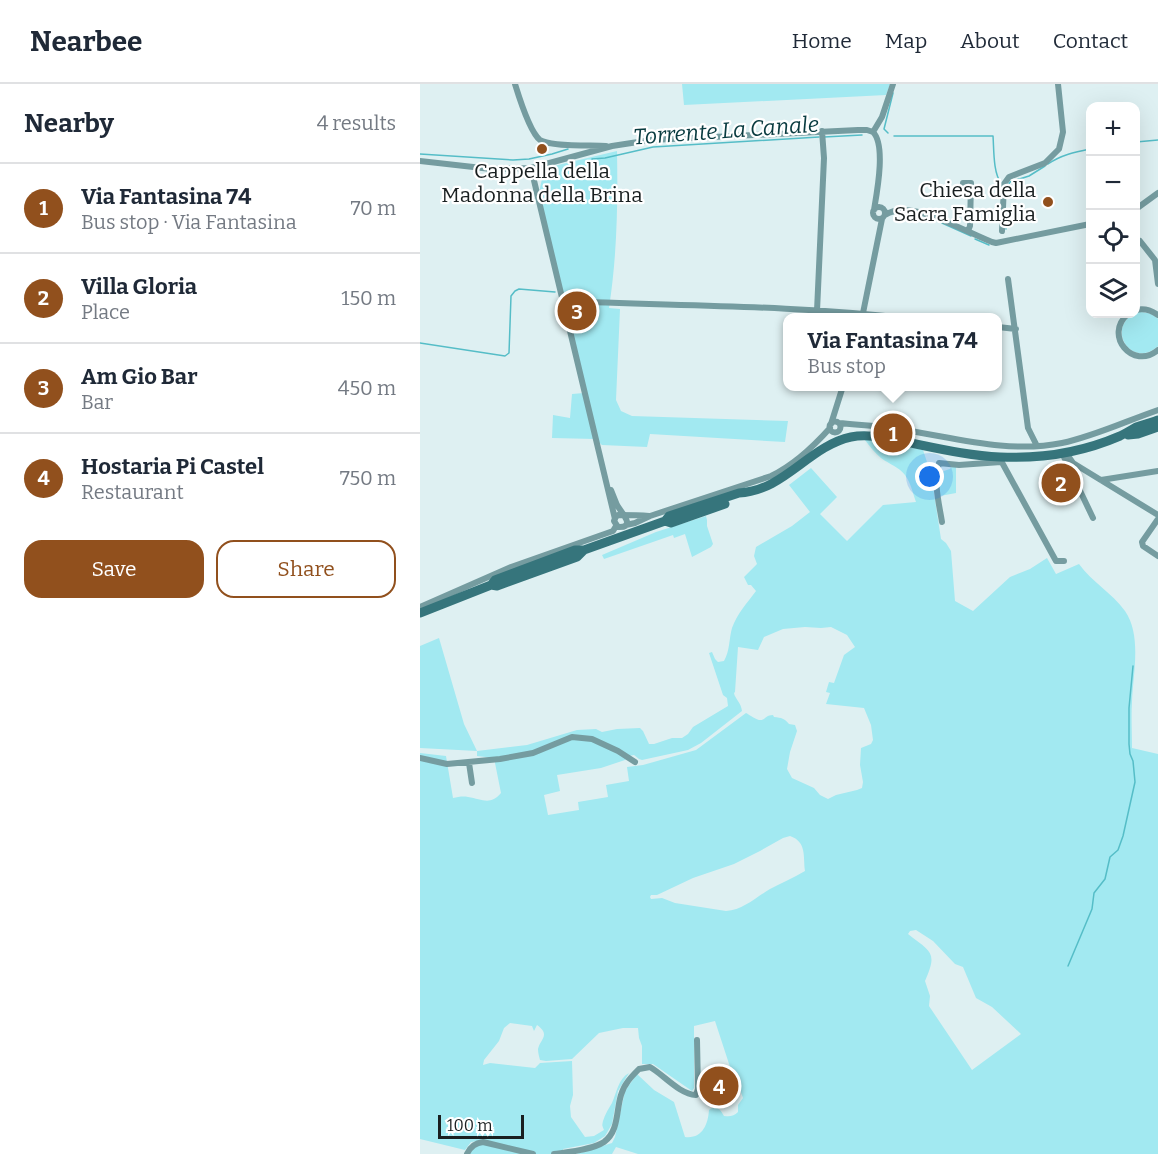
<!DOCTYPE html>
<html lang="en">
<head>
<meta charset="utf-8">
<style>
	:root { --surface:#fff; --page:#f6f6f7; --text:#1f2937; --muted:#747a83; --line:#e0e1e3; --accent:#91501d }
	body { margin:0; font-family:Bitter,serif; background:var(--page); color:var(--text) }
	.controls { position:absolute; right:18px; top:18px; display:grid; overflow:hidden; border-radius:12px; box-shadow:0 6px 24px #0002 }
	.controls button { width:54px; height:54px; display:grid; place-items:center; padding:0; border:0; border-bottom:2px solid var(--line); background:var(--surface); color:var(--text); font:30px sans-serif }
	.scale { position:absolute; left:18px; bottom:15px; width:86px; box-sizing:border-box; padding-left:6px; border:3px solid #191f20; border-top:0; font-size:16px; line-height:21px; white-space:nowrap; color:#191f20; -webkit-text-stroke:4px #fff; paint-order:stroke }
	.you { position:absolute; left:510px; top:393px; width:21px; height:21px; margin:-15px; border:4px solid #fff; border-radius:50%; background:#1a73e8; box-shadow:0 0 0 9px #1a73e833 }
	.badge { display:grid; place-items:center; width:39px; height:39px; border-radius:50%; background:var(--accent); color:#fff; font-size:20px; font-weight:700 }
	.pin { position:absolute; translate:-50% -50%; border:3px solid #fff; box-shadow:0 2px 6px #0006 }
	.popup { position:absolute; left:363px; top:229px; width:219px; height:78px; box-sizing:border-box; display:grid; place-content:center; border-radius:12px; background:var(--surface); filter:drop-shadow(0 2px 4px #0005); font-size:20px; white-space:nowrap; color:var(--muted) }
	.popup b { font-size:22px; color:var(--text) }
	.popup::after { content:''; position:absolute; left:50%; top:100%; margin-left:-12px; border:12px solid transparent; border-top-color:var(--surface) }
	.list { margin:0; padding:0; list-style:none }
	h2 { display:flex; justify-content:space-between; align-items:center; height:78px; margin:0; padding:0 24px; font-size:26px }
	h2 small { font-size:20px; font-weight:400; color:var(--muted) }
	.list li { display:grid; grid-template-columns:39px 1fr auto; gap:18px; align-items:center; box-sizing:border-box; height:90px; padding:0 24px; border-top:2px solid var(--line) }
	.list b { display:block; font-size:22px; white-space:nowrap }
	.list p { margin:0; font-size:20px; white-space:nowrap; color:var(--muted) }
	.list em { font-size:20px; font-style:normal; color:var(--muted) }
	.actions { display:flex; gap:12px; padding:18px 24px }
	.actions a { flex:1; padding:14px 0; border:2px solid var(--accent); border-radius:18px; text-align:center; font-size:21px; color:var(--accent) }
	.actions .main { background:var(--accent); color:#fff }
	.icon { flex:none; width:33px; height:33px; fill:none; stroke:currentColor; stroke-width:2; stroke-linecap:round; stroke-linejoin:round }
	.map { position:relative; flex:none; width:738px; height:1070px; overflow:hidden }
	header { display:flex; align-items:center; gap:36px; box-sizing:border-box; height:84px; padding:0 30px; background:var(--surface); border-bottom:2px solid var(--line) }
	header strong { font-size:28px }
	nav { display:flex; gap:33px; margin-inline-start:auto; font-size:21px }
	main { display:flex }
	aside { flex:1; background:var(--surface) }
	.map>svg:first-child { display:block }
	.green { fill:#a2e9f1; fill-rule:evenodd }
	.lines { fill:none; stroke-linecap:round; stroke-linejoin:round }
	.stream { stroke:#55bdc7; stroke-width:1.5 }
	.street { stroke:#759ca0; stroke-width:6 }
	.secondary { stroke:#36757c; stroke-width:9 }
	.poi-dot { fill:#91501d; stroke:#fff; stroke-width:2 }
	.labels { text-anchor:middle; stroke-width:4.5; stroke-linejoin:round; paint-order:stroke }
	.poi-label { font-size:21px; fill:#191f20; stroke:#fff }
	.water-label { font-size:22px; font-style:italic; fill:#093b40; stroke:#fff }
</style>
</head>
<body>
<header>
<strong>Nearbee</strong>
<nav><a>Home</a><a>Map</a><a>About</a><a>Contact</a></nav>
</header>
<main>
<aside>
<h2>Nearby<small>4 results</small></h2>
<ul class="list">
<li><span class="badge">1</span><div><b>Via Fantasina 74</b><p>Bus stop · Via Fantasina</p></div><em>70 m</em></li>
<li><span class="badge">2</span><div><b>Villa Gloria</b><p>Place</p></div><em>150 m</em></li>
<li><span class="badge">3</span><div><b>Am Gio Bar</b><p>Bar</p></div><em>450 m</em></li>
<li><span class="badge">4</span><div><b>Hostaria Pi Castel</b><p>Restaurant</p></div><em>750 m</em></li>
</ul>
<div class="actions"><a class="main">Save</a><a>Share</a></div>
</aside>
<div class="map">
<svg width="738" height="1070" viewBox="0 0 738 1070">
	<rect width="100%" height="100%" fill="#def0f2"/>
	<path class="green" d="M262 0H470L466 11 264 21Z
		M197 67C198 120 197 172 189 224L200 225 196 316 201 327 212 332 368 337 365 358 230 350 227 363 182 361 175 355 132 354 133 331 150 334 152 310 164 309 119 112C121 96 122 87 138 81Z
		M717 228C726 228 732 229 738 235V262C713 286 683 244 717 228Z
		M445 356H454L503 366 511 390 521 455 526 459 531 467 535 517 553 527 590 493 610 485 627 474 636 490 659 480C672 498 692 509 705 527 722 552 713 589 712 618 711 633 712 649 712 664L738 670V1070H218L196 1063 192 1070H156L192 1059 195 1053 205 1007 217 990 234 1006 254 1018 265 1053C282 1055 288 1041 289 1026 296 1020 300 1025 304 1032 310 1033 314 1032 318 1028V1021L323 1014 318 1000 312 989 295 937 274 942V1004L272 1007 233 980H222V962L219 954 218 944H203L179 949 152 975 126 977 120 976C119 972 118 969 118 965 120 955 131 951 117 941L114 947 112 942 90 939 84 944 79 957 64 976 63 981 70 979 115 984 120 979 152 977 153 1011 150 1022 151 1033 165 1053 174 1052 184 1046C182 1041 182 1042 183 1037 185 1030 189 1024 192 1019 197 1008 198 995 209 989L198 1007 192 1040 185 1052 174 1059 143 1065V1070H48L58 1057 51 1058 45 1066 0 1055V669L26 672 33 714C38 713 43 712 48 713 62 715 70 722 81 709L74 674 57 672V667L0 664V562L19 554 44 640 57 667 107 661 157 646 176 645 182 648 197 645 220 644 223 647 229 660H234L252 654H262L268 650 273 643 308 622 307 614 303 611 289 569 292 568 295 575 298 578 304 577C310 567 309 554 312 544 317 530 327 519 336 507L331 501H328L324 493 337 480 334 472 336 463 372 442 390 428 369 401 391 384 417 413 400 430 427 457 463 421 496 418C493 410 491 399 485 391 479 383 469 380 461 374 455 369 450 363 445 356ZM385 543 401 544 411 543 427 551 435 563 424 571 414 599 409 598 406 608 410 609 406 620 444 624 451 641 453 656 451 660 441 664 440 681 443 698 442 704 437 706 416 711 408 715 400 711 394 704 372 694 367 685 370 668 377 647 375 641 369 640C364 634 362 634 354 633L353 631C347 631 346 634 342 636 337 637 330 631 326 629L276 666 223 681 207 683 209 697 186 701 188 713 158 718 159 726 128 731 124 711 140 707 137 691 181 684 205 676 209 672 214 671 219 675 222 676 268 666 281 659 322 627C321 618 315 615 314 609L315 608 318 563 338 566 344 553 363 545ZM370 752C387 758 383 772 385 787 373 794 361 799 350 805 335 814 323 826 306 827L255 819 242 814 231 815 230 813 231 811H237L273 794 314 780 340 767 363 754ZM496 846 513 857 535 880 543 883 556 914 572 923 601 950 552 986 509 922 510 912 505 897C518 868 511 868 488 850L490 847Z
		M532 382H536V409L520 412C518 398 514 389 530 385Z
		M286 432 287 436V442L293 460 291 463 272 473 265 450 254 454 253 451 184 475 182 471 236 448Z"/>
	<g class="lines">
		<path class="stream" d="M468 49 464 45 473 9
			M474 52H573C574 65 573 89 581 99
			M404 53 442 51
			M716 58 738 56
			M0 70 93 76 109 75 132 70 148 65
			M172 75 185 74 233 63 399 53
			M628 80C641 71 655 68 670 65
			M586 105 590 98 609 92 625 82
			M586 133V145
			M522 139 551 152
			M555 155 569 161
			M0 259 85 272 89 269 91 212 95 207 99 205 135 208
			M648 882 672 825 674 809 685 795 690 773 698 766 703 752 715 698 713 677 710 670 709 660V624L713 582"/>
		<path class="street" d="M95 0C99 13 110 48 120 56 131 63 171 61 186 62
			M453 48C466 61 457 108 454 126
			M453 48 462 33 473 0
			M0 77 71 85 111 84 192 62 231 56 438 46H447L453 48
			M111 84 195 435
			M543 99H551L550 142 548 147
			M453 129a6 6 0 1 1 12 0a6 6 0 1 1-12 0Z
			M716 125 738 109
			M465 131C470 128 476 126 483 126 506 125 549 149 572 158L576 159 670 140
			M582 147 584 100 589 93 625 79 639 65 643 48 638 0
			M720 157 735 176 738 200
			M588 195 608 344 617 362
			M143 217C257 222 372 221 485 234
			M716 226C724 224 731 226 738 231
			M397 227 404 74 402 47
			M708 230C683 251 713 287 738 266
			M442 234 462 135
			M578 243 596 245
			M409.5 343a5.5 5.5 0 1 1 11 0a5.5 5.5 0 1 1-11 0Z
			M419 339C439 341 459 342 478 345 533 353 587 370 642 359 675 352 706 337 738 326
			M411 340 423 302
			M642 369 673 434
			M646 369 653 379 738 431
			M579 373 636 477H644
			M681 396 738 387
			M191 406C193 411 195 416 197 421 201 428 217 444 198 443L194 437 195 434 198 431C209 431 219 431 229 432
			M738 435 722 458 723 462 738 472
			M522 438C519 419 513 398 519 379L539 381 581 378
			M206 441 215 439 230 432 351 392C374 381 393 363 410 344
			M0 523 91 483 193 447 196 442
			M0 674 27 680 80 675 113 669 152 653 172 655 198 667 215 678
			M49 679 52 699
			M47 1070C50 1063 55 1059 63 1058L113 1070
			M134 1070C148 1068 172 1066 184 1058 199 1047 196 1027 201 1011 204 1000 212 992 219 985L230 983C244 991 259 1010 276 1011L278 1005 277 956"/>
		<path class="secondary" d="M708 351 718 350 738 343
			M245 437 251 439 305 420
			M71 501 77 502 157 473 164 466
			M0 529 71 501 75 496 155 466H164L245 437 249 432 319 409C364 407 389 362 431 353 449 349 469 355 486 358 516 364 549 372 580 373 621 375 663 368 700 352 706 349 711 346 716 343 723 341 731 339 738 336"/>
	</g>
	<g class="poi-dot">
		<circle cx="122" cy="65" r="6"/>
		<circle cx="628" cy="118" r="6"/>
	</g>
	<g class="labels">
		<g class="poi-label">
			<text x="122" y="94">Cappella della<tspan x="122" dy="24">Madonna della Brina</tspan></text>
			<text x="616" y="113" text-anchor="end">Chiesa della<tspan x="616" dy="24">Sacra Famiglia</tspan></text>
		</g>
		<g class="water-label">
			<text transform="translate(306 46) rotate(-4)" y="8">Torrente La Canale</text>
		</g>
	</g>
</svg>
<div class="controls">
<button>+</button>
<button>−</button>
<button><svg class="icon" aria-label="locate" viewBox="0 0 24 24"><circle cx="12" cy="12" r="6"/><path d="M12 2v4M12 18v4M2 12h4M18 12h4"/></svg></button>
<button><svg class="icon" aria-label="layers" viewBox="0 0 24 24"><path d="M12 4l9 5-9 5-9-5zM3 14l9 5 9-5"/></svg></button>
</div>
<div class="scale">100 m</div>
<div class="you"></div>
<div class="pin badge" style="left:473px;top:349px">1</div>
<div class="popup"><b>Via Fantasina 74</b>Bus stop</div>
<div class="pin badge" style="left:641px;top:399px">2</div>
<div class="pin badge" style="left:157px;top:227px">3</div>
<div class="pin badge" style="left:299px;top:1002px">4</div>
</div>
</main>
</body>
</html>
